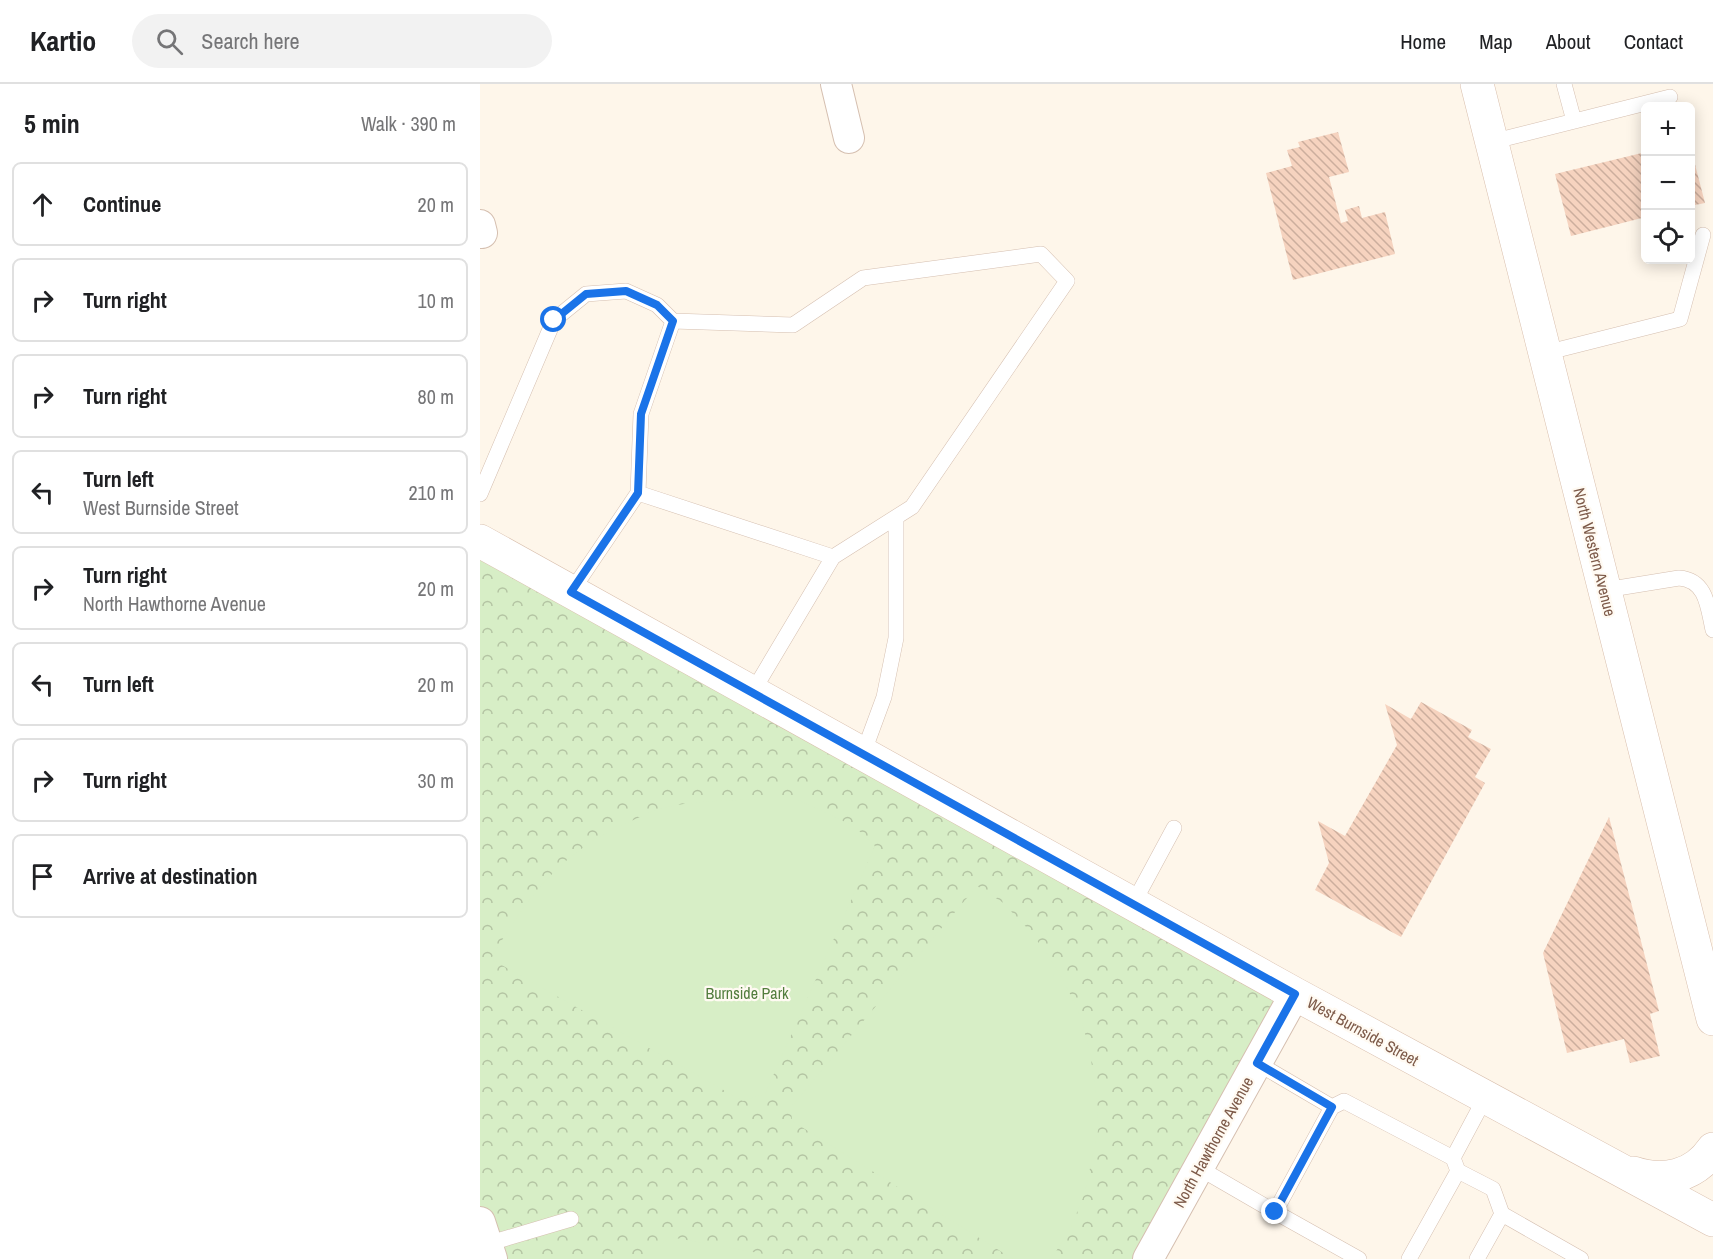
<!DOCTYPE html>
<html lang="en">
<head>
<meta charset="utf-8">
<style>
	:root { --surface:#fff; --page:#f2f2f2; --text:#202124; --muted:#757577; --line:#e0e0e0 }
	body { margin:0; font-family:"Archivo Narrow",sans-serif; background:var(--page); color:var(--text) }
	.controls { position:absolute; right:18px; top:18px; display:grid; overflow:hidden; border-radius:9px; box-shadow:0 3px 15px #0003 }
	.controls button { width:54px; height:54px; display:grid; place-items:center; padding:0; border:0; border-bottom:2px solid var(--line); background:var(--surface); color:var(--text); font:30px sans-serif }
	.stop { position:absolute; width:18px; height:18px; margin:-14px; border:4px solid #1a73e8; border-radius:50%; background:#fff }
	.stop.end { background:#1a73e8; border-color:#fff; box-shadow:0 2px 6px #0008 }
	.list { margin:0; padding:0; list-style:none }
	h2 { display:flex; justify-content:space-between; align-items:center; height:78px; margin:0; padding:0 24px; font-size:26px }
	h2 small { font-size:20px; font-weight:400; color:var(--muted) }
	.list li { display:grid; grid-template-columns:39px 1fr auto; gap:18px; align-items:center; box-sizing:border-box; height:84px; margin:0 12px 12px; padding:0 12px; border:2px solid var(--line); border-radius:9px }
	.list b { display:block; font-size:22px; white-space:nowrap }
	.list p { margin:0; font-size:20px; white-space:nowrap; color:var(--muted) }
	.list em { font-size:20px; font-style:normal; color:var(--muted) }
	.icon { flex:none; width:33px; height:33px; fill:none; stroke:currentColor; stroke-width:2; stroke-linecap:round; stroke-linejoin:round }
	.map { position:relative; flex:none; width:1233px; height:1175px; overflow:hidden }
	header { display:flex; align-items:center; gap:36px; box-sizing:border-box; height:84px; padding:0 30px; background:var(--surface); border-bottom:2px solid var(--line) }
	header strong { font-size:28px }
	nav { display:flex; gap:33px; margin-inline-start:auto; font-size:21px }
	.search { width:420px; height:54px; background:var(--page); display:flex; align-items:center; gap:15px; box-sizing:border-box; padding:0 21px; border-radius:33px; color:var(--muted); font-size:22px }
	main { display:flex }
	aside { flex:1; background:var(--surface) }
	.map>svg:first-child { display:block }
	.park { fill:url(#park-crowns) }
	.garden { fill:#d7eec6 }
	.building { fill:url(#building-back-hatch) }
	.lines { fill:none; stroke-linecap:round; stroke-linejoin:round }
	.lane-casing { stroke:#d5bfb0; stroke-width:16 }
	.street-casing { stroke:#d5bfb0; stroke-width:32 }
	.secondary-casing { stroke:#d9bfad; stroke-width:34 }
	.lane { stroke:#fff; stroke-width:15 }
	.street { stroke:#fff; stroke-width:30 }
	.secondary { stroke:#fff; stroke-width:33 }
	.route { stroke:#1a73e8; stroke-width:8 }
	.labels { text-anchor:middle; stroke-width:4.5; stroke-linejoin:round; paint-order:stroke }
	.street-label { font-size:16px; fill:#7d5a49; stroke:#fffaf2 }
	.park-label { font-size:16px; fill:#527d3d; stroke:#fffaf2 }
</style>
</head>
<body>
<header>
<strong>Kartio</strong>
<div class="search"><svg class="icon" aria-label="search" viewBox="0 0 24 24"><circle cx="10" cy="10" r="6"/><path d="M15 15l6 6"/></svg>Search here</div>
<nav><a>Home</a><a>Map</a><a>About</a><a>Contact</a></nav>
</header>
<main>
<aside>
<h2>5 min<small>Walk · 390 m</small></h2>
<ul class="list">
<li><svg class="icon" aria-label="ahead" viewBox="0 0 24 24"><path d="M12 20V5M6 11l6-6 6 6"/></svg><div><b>Continue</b></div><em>20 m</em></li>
<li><svg class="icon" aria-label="right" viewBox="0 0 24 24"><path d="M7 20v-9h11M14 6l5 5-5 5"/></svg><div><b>Turn right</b></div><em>10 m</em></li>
<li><svg class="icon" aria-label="right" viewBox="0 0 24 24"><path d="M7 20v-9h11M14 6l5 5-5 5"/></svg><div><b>Turn right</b></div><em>80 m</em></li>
<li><svg class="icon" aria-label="left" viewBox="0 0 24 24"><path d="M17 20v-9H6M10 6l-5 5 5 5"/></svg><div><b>Turn left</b><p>West Burnside Street</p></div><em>210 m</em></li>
<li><svg class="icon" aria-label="right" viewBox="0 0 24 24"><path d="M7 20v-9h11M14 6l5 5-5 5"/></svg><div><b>Turn right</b><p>North Hawthorne Avenue</p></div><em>20 m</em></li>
<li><svg class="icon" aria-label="left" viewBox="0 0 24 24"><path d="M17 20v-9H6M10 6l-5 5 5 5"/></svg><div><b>Turn left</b></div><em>20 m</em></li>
<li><svg class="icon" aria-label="right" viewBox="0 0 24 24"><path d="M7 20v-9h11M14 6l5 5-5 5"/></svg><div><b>Turn right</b></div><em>30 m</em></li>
<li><svg class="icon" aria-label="arrive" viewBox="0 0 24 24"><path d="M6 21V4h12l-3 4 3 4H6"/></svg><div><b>Arrive at destination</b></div></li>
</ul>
</aside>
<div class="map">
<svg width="1233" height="1175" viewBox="0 0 1233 1175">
	<defs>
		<pattern id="park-crowns" width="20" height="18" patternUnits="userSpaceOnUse" patternTransform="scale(1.5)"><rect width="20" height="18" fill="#d7eec6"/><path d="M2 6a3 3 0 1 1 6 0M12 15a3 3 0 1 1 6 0" fill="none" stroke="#b4c4a3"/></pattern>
		<pattern id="building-back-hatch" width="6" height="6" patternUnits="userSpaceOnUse" patternTransform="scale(1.5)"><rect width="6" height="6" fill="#f6d3bf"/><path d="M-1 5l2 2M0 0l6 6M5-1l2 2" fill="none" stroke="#ccae9d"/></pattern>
	</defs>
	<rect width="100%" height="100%" fill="#fef6ea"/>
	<path class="park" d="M0 457 815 910 668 1175H12L0 1138Z"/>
	<path class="garden" d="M276 715H316L374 742 395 762 285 1010 263 1017 11 875C47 812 83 766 151 737 161 733 170 727 180 725 211 716 244 717 276 715Z
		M497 802 522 818 549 846 568 871 585 899 601 934 610 969 617 1016 618 1046 605 1108 590 1146 571 1175H533L312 1037 311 1023Z
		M190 1153 311 1175H179V1162Z"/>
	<path class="building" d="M858 48 869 88 849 93 861 139 868 137 865 126 879 122 882 134 905 128 915 170 813 196 786 89 812 82 807 66 820 63 818 58Z
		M1211 65 1225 119 1210 122V66Z
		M1166 68V133L1091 152 1075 90Z
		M941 618 992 646 988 653 1011 665 995 693 1005 699 921 853 835 806 849 779 838 737 865 752 917 661 905 620 931 635Z
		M1129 733 1179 927 1170 930 1180 972 1150 979 1144 955 1087 969 1063 869Z"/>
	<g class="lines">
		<g class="lane-casing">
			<path id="lane" d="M1084 0 1094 37
				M1011 58 1190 13
				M193 237 313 241 383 194 561 170 587 197 432 423 353 473 272 609
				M1065 269 1200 235 1223 151
				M158 409 353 473
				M0 410 74 236 106 210 146 207 177 221 193 237 161 330 158 409 91 508
				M1125 506 1199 494C1227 496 1228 524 1233 546
				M383 670 404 613 416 554V434
				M653 820 694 744
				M852 1023 864 1017 973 1074 1005 1014
				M719 1084 795 1128 852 1023 777 979
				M978 1087 1013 1105 1022 1130
				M795 1128 879 1175
				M7 1160 91 1135
				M929 1175 978 1087 973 1074
				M997 1175 1022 1130 1101 1175"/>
		</g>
		<g class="street-casing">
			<path id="street" d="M356 0 369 54
				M0 141 2 149
				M0 1138 12 1175
				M668 1175 815 910"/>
		</g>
		<g class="secondary-casing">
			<path id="secondary" d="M997 0 1233 935
				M0 457 815 910 1233 1136
				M1153 1089C1183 1099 1214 1093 1233 1065"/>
		</g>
		<use href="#lane" class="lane"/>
		<use href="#street" class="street"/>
		<use href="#secondary" class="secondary"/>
	</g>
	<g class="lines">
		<path class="route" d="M74 236 106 210 146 207 177 221 193 237 161 330 158 409 91 508 815 910 777 979 852 1023 795 1128"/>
	</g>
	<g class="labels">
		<g class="street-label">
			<text transform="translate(1115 468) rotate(76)" y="6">North Western Avenue</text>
			<text transform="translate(883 947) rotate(29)" y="6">West Burnside Street</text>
			<text transform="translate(733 1058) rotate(-61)" y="6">North Hawthorne Avenue</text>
		</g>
		<g class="park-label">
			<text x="267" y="915">Burnside Park</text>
		</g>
	</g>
</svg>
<div class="controls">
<button>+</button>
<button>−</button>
<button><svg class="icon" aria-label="locate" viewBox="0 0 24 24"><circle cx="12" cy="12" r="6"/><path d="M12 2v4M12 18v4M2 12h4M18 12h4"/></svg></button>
</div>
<div class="stop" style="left:74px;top:236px"></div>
<div class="stop end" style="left:795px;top:1128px"></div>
</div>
</main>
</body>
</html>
